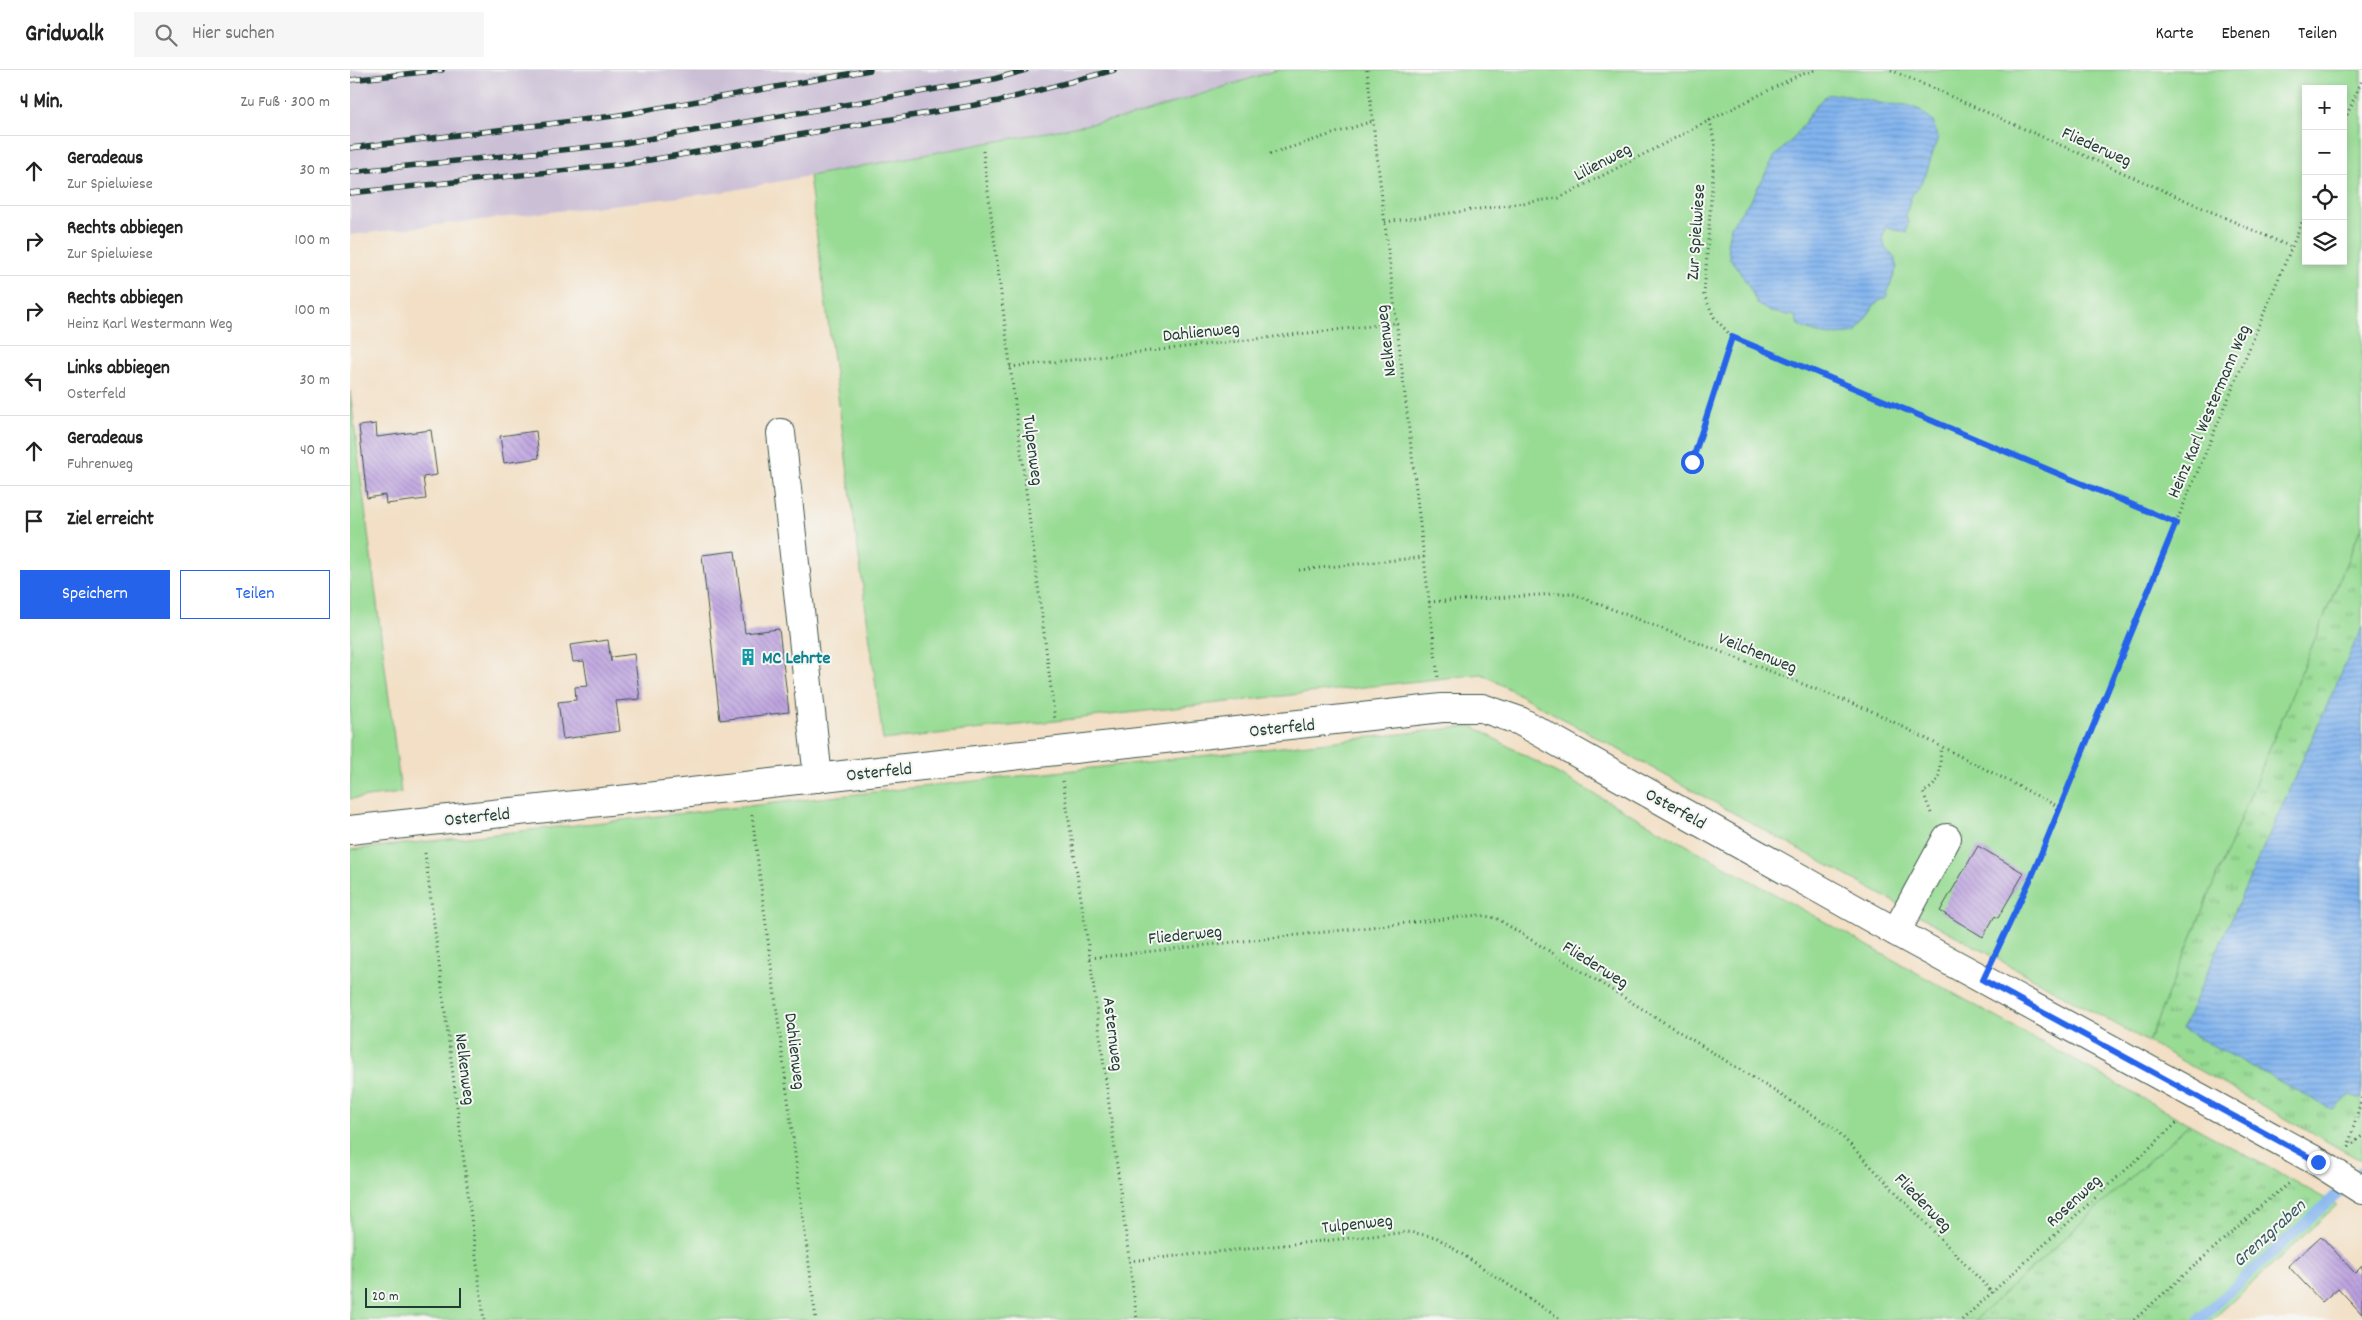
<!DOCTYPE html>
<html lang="de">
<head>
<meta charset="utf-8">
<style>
	:root { --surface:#fff; --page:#f6f6f6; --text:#222; --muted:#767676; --line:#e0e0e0; --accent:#2563eb }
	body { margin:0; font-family:Dekko,sans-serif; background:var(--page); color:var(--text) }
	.controls { position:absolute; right:15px; top:15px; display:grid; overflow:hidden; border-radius:0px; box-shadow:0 2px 8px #0003 }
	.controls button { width:45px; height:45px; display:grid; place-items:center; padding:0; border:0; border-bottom:1px solid var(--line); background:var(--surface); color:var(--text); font:25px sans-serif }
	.scale { position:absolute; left:15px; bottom:12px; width:96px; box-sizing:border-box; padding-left:5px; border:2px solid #1f3d34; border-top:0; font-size:14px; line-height:18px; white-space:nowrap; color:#1f3d34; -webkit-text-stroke:4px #f6f6f2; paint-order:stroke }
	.stop { position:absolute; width:15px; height:15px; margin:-11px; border:4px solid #2563eb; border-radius:50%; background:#fff }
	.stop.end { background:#2563eb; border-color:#fff; box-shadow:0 1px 5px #0008 }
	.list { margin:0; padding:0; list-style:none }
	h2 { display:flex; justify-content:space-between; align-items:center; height:65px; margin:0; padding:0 20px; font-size:21px }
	h2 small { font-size:16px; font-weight:400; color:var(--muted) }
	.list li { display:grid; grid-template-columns:32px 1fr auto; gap:15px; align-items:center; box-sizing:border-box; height:70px; padding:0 20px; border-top:1px solid var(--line) }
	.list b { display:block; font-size:19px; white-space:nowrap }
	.list p { margin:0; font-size:16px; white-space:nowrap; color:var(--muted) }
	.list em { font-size:16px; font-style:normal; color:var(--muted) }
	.actions { display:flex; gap:10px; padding:15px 20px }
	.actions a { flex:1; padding:11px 0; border:1px solid var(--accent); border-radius:0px; text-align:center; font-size:18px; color:var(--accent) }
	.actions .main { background:var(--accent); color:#fff }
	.icon { flex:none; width:28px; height:28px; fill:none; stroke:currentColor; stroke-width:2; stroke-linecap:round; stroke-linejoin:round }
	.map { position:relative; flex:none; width:2012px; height:1250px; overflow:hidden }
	header { display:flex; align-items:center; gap:30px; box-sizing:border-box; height:70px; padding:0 25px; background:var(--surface); border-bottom:1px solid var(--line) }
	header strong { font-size:24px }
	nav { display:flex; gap:28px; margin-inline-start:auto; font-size:18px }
	.search { width:350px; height:45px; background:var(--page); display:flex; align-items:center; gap:12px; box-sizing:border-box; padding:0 18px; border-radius:0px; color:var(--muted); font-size:19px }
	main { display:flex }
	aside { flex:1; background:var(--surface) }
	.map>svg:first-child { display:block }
	.railway { fill:#cbbfd5 }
	.grass { fill:url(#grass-tufts); stroke:#5c8c64 }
	.green { fill:#98dc94; stroke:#5c8c64; fill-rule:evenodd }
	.water { fill:url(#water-rules); stroke:#507892 }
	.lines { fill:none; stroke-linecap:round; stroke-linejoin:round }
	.stream { stroke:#82b4ef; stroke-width:10 }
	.building { fill:url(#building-back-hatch) }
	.minor-casing { stroke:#3f554a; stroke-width:30 }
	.path { stroke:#3f554a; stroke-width:3; stroke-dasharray:1 4; stroke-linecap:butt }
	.minor { stroke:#fff; stroke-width:28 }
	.rail-casing { stroke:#1f3d34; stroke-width:5.5 }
	.rail { stroke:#f6f6f2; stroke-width:4; stroke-dasharray:11; stroke-linecap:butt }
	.route { stroke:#2563eb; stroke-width:6 }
	.labels { text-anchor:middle; stroke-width:4; stroke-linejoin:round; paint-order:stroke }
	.street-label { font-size:18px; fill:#1f3d34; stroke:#f6f6f2 }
	.culture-label { font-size:18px; font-weight:bold; fill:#0d838f; stroke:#f6f6f2; text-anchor:start }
	.water-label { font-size:19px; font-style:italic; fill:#385b63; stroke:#f6f6f2 }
</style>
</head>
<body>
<header>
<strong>Gridwalk</strong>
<div class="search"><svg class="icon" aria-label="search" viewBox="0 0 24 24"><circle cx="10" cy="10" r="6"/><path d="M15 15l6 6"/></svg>Hier suchen</div>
<nav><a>Karte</a><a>Ebenen</a><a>Teilen</a></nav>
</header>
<main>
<aside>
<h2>4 Min.<small>Zu Fuß · 300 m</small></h2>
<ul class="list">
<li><svg class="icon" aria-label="ahead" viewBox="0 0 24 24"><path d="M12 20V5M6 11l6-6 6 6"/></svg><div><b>Geradeaus</b><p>Zur Spielwiese</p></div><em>30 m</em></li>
<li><svg class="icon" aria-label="right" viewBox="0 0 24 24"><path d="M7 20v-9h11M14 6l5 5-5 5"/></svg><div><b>Rechts abbiegen</b><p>Zur Spielwiese</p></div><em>100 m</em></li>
<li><svg class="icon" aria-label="right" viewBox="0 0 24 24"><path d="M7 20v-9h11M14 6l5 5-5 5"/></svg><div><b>Rechts abbiegen</b><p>Heinz Karl Westermann Weg</p></div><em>100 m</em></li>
<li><svg class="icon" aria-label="left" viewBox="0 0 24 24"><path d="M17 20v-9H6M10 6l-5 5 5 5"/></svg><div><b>Links abbiegen</b><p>Osterfeld</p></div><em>30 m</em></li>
<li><svg class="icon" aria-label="ahead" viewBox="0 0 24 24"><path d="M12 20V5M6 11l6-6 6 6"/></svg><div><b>Geradeaus</b><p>Fuhrenweg</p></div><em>40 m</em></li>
<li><svg class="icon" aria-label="arrive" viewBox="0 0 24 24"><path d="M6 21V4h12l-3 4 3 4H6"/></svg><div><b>Ziel erreicht</b></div></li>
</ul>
<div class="actions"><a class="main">Speichern</a><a>Teilen</a></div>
</aside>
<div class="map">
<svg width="2012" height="1250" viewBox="0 0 2012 1250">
	<defs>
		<pattern id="grass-tufts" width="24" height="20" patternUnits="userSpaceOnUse" patternTransform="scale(1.25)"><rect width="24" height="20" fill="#98dc94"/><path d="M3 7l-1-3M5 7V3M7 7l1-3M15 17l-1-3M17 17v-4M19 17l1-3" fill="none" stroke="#7bb47a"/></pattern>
		<pattern id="water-rules" width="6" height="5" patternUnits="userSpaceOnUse" patternTransform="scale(1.25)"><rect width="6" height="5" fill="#82b4ef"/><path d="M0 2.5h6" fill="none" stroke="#6a94c2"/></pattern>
		<pattern id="building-back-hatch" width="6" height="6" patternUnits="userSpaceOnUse" patternTransform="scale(1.25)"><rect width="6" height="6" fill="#b99cde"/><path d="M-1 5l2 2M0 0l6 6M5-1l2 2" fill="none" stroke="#9680b5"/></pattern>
	</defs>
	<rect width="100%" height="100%" fill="#f6f6f2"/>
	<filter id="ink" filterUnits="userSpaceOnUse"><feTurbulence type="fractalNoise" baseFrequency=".02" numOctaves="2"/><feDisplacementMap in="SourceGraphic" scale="10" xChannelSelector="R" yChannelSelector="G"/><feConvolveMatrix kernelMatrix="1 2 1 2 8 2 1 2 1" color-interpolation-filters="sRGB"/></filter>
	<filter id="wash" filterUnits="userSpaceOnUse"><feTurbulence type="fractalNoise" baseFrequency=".0096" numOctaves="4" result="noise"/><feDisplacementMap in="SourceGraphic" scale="20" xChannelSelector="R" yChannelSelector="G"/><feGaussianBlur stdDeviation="1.12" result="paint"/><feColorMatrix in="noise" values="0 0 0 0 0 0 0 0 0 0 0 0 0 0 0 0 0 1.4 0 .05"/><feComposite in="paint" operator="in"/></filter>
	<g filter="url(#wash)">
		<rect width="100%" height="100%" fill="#f2dfc5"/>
		<path class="railway" d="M0 0H927L783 46 373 122 0 165Z"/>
		<path class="grass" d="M2012 455V1091L1798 972Z
			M1839 1054 1987 1135 1862 1250H1625Z"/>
		<path class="green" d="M927 0H2012V455L1798 972 1132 604 533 670 459 106 783 46ZM1956 19H1993V191H1956Z
			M0 321 51 723 0 729Z
			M1122 656 1839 1054 1625 1250H0V780Z"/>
		<path class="water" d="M1490 24 1535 34 1557 35 1570 40 1583 52 1588 67 1575 107 1561 127 1556 145 1558 153 1556 163 1536 156 1533 167 1535 178 1544 186 1547 197 1536 227 1525 234 1506 263C1484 266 1468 266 1448 255L1445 246 1421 242 1408 235 1399 216 1380 188 1377 174 1381 156 1403 126 1425 86 1444 68 1467 34 1477 25Z
			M2012 557V1029L2000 1025 1983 1040 1832 959Z"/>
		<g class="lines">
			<path class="stream" d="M1848 1250 2012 1101"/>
		</g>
		<g id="blocks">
			<path class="building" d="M26 354 27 367 81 360 87 405 73 407 76 429 36 434 35 425 17 428 9 356Z
				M186 361 189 388 154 393 150 366Z
				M385 481 395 563 429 559 439 642 370 650 352 485Z
				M258 570 261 592V587L284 584 290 629 266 631 270 661 213 669 208 632 226 630 225 617 238 616 234 591 223 592 220 575Z
				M1628 776 1674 803 1648 848 1645 846 1633 867 1590 841Z
				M1971 1166 2005 1203 2012 1196V1244L1988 1218 1972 1232 1938 1196Z"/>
		</g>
	</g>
	<g filter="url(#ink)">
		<use href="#blocks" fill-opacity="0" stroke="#3f554a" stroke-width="1"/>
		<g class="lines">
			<g class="minor-casing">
				<path id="minor" d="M431 363 468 708
					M0 760 1092 638H1132L1170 651 1546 862 1968 1092 2012 1120
					M1546 862 1597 768"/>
			</g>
			<path class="path" d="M1017 0 1088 608
				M1541 0 1941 177
				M1360 50 1365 75 1354 225 1364 247 1382 267 1826 453
				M1993 54 2012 10
				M633 81 705 650
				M920 84 1023 51
				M1035 152 1209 128 1360 50 1447 6 1465 0
				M660 297 1046 253
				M1342 392 1382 267
				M949 500 1074 487
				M1079 532 1221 523 1524 642 1709 737
				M713 711 740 888 787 1250
				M1581 743 1573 722C1594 714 1589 695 1591 677
				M402 745 466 1250
				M75 783 134 1250
				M1646 882 1682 806 1826 453 1956 143
				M740 888 1129 845 1146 848 1484 1058 1643 1223
				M1998 1077 2012 1027
				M1999 1077 2012 1066
				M779 1191 1059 1162 1086 1167 1212 1250
				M1612 1250 1829 1051
				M1784 1250 1921 1127 1941 1112"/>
			<use href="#minor" class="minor"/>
			<g class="rail-casing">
				<path id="rail" d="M0 10 92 0
					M0 78 264 46 520 0
					M0 102 269 74 644 9 676 0
					M0 123 276 94 649 31 764 0"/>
			</g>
			<use href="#rail" class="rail"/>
		</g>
	</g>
	<g class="lines" filter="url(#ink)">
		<path class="route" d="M1342 392 1382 267 1826 453 1682 806 1633 910 1968 1092"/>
	</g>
	<defs>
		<g id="building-bare" transform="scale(1.35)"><path d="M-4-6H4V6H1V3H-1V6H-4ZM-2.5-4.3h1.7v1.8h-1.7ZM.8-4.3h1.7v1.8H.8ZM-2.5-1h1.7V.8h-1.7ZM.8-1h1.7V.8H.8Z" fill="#0f9aa8" stroke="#f6f6f2" stroke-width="2.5" paint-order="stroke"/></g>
	</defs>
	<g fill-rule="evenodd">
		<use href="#building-bare" x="398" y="587"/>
	</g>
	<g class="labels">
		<g class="street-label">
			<text transform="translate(1747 76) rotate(24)" y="6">Fliederweg</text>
			<text transform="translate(1252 91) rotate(-28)" y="6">Lilienweg</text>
			<text transform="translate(1345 162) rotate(-86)" y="6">Zur Spielwiese</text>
			<text transform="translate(851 261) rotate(-6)" y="6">Dahlienweg</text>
			<text transform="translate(1035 271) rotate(-97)" y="6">Nelkenweg</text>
			<text transform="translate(1858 341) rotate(-67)" y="6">Heinz Karl Westermann Weg</text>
			<text transform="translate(684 380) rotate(83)" y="6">Tulpenweg</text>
			<text transform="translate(1408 582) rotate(22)" y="6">Veilchenweg</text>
			<text transform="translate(932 657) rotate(-6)" y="6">Osterfeld</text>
			<text transform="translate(529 701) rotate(-6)" y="6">Osterfeld</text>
			<text transform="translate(1326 738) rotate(29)" y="6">Osterfeld</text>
			<text transform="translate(127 746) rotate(-6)" y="6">Osterfeld</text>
			<text transform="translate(835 864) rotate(-6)" y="6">Fliederweg</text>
			<text transform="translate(1246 894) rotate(32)" y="6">Fliederweg</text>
			<text transform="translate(764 964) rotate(83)" y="6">Asternweg</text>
			<text transform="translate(446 981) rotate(83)" y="6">Dahlienweg</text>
			<text transform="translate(116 999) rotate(83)" y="6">Nelkenweg</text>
			<text transform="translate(1723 1130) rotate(-43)" y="6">Rosenweg</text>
			<text transform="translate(1574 1132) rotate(46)" y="6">Fliederweg</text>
			<text transform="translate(1007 1153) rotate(-6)" y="6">Tulpenweg</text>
		</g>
		<g class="culture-label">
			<text x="412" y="593">MC Lehrte</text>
		</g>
		<g class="water-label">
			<text transform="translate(1918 1162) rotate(-42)" y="7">Grenzgraben</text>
		</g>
	</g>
</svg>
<div class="controls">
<button>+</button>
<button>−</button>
<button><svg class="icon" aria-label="locate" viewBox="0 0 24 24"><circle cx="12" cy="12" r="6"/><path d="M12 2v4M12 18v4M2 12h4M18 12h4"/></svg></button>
<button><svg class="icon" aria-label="layers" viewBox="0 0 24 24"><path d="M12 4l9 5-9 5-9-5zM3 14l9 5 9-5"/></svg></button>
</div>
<div class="scale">20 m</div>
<div class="stop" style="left:1342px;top:392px"></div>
<div class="stop end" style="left:1968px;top:1092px"></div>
</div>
</main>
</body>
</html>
